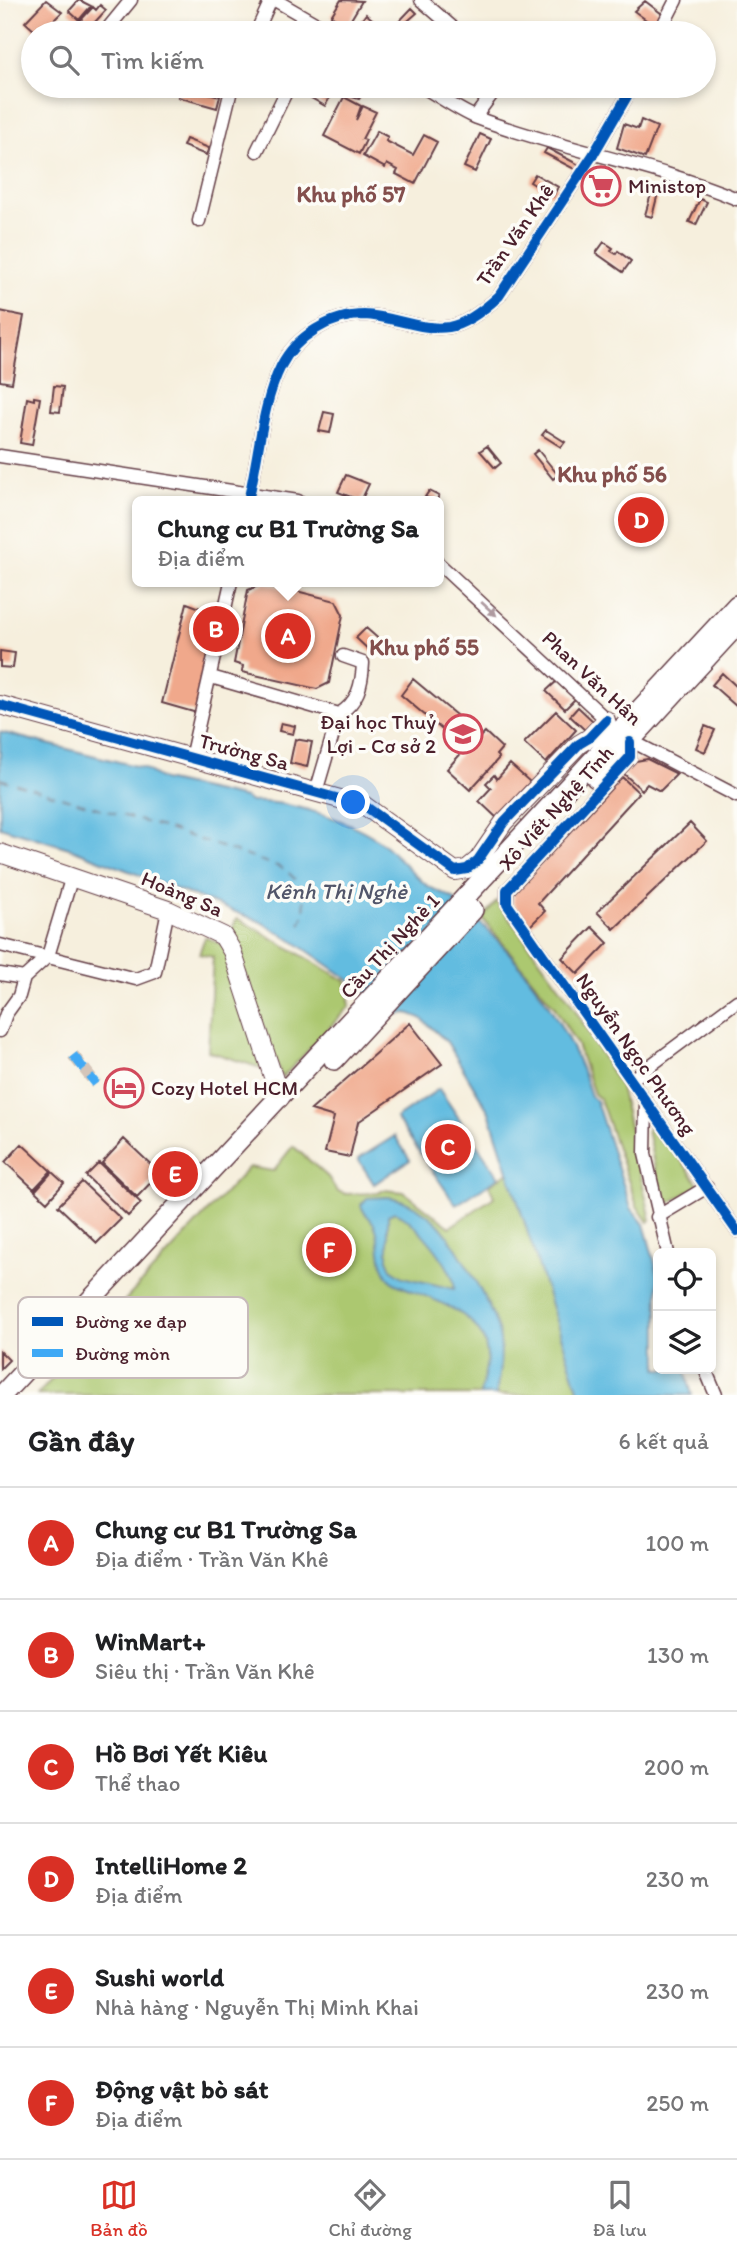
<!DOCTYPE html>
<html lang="vi">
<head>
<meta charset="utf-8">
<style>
	:root { --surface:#fff; --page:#f2f2f2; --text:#202124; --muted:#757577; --line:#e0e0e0; --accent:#d93025 }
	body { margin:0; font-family:Itim,sans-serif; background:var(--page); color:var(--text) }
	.controls { position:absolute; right:21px; bottom:21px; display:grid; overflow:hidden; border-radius:10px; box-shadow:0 4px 10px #0003 }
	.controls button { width:63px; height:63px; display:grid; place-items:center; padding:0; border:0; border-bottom:2px solid var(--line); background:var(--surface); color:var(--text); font:35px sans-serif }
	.you { position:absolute; left:354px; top:803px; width:24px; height:24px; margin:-18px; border:5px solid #fff; border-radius:50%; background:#1a73e8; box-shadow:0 0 0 10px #1a73e833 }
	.badge { display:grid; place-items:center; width:46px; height:46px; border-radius:50%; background:var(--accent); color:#fff; font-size:23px; font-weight:700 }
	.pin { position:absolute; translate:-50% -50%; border:4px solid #fff; box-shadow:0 2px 7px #0006 }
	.popup { position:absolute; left:132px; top:496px; width:312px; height:91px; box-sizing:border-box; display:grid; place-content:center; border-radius:10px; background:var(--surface); filter:drop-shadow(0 2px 5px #0005); font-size:23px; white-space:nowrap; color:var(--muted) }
	.popup b { font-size:26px; color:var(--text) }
	.popup::after { content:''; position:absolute; left:50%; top:100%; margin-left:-14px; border:14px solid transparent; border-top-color:var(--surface) }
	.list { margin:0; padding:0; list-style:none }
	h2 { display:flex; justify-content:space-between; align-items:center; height:91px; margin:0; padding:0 28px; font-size:30px }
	h2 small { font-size:23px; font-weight:400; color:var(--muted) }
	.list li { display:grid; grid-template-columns:46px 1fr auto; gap:21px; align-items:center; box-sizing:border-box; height:112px; padding:0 28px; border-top:2px solid var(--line) }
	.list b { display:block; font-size:26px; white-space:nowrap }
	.list p { margin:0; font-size:23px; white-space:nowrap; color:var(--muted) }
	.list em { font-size:23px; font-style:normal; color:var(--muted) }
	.icon { flex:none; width:38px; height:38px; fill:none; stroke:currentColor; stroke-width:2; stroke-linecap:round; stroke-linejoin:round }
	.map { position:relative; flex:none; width:737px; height:1395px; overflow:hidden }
	.search { position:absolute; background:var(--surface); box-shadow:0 4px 10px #0003; left:21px; right:21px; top:21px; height:77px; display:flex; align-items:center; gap:18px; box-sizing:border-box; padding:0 24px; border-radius:38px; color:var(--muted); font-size:26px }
	.sheet { height:763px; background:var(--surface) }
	nav { display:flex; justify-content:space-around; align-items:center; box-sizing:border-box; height:98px; border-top:2px solid var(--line); background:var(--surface); font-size:19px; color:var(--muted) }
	nav a { display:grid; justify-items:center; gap:4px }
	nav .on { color:var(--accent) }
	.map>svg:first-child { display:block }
	.green { fill:#acc86f; stroke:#7b744d; stroke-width:2 }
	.water { fill:#62bce0; stroke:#566e86; stroke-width:2; fill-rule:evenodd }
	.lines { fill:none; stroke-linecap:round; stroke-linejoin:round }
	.ferry { stroke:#52566a; stroke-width:2; stroke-dasharray:9 7; stroke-linecap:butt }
	.building { fill:#f0a88b }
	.street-tunnel { stroke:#d4c5b9; stroke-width:12; stroke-dasharray:12 6; stroke-linecap:butt }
	.street-casing { stroke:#643e46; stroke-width:15 }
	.secondary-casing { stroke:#643e46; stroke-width:20 }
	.primary-casing { stroke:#643e46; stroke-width:22 }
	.street { stroke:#fff; stroke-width:12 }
	.secondary { stroke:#fff; stroke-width:18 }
	.primary { stroke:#fff; stroke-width:19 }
	.quiet { stroke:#3fa9f5; stroke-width:9; stroke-dasharray:18 9; stroke-linecap:butt }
	.cycleway-casing { stroke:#fdfcf7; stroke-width:15 }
	.cycleway { stroke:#0057b8; stroke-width:10 }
	.oneway { fill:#ae9aa0 }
	.labels { text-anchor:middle; stroke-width:7; stroke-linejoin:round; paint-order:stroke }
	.poi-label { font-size:21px; fill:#4a1f2b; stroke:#fdfcf7; text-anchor:start }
	.street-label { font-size:21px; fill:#4a1f2b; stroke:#fdfcf7 }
	.neighbourhood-label { font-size:23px; font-weight:bold; fill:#844f4d; stroke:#fdfcf7 }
	.water-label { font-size:23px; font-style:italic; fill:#52566a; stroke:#fdfcf7 }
	.key { fill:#fdfcf7; stroke:#c7baba; stroke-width:2 }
	.key-label { font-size:19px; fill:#4a1f2b }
</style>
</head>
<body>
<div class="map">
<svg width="737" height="1395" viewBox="0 0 737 1395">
	<rect width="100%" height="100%" fill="#fdfcf7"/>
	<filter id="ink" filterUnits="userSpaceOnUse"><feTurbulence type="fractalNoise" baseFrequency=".0143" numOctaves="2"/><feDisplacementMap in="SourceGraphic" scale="14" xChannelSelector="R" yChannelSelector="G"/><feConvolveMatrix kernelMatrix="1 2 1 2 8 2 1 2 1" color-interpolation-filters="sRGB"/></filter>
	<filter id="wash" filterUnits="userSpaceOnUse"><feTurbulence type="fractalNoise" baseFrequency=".00686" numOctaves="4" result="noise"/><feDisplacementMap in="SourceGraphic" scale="28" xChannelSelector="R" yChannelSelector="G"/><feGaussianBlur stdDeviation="1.57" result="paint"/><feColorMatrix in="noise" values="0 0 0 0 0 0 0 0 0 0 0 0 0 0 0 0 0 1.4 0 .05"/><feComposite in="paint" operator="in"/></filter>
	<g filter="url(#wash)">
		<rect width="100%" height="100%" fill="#f6efdd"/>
		<path class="green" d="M497 901 570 1001 620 1086 651 1220 648 1222 637 1206 600 1099 594 1094 577 1045 554 1006 482 918Z
			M237 918 346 981 350 1006 282 1078 230 933Z
			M205 937 226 946 267 1070 208 1051 213 957 199 954Z
			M656 1123 699 1185 663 1207 647 1130Z
			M293 1146 328 1177 337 1191 346 1194 378 1193 384 1190 404 1192 450 1227 494 1197 489 1185 509 1172 580 1395H37L249 1167 273 1171Z"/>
		<path class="water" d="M0 732 143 768 163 780 245 798 251 802C286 800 353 820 382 843 397 855 409 870 424 883 434 892 446 892 456 901 518 953 567 1019 591 1096L596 1101 631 1208 644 1224 658 1274V1369H685L692 1395H580L489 1112 447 1042 421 1018 408 1013 398 1014 292 940 259 921 69 848 0 827Z
			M439 1089 499 1177 456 1205 396 1118Z
			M395 1136 410 1160 374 1184 358 1159Z
			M388 1197C406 1199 426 1212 439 1225 456 1244 491 1305 498 1330 504 1351 499 1374 496 1395H480C482 1383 487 1369 487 1357 486 1311 428 1299 394 1283 377 1268 382 1249 376 1229 373 1218 363 1215 361 1205L367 1198ZM395 1212C413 1217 458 1272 454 1289L403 1277 391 1269 388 1261V1215Z"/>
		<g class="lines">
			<path class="ferry" d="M0 779 165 828 280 867C303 880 311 904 299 927"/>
		</g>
		<g id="blocks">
			<path class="building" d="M46 0 62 12 41 33H37L25 22Z
				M79 0 91 6 79 20 69 11Z
				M341 0 362 1 347 26 331 16Z
				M645 1 666 17 657 28 634 11Z
				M100 5 106 10 85 33H74L83 24 80 21 93 7 96 10Z
				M412 8 417 13 394 33 391 30Z
				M366 14 378 24 373 31 375 33H352Z
				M181 86 220 96 217 108 178 97Z
				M302 86 329 99 325 106 299 91Z
				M350 86 364 91 359 99 345 95Z
				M344 97 361 106 356 120 363 106 376 112 362 139 366 140 359 154 324 136Z
				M641 120 657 127 645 158 617 148 624 124 638 129Z
				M377 131 388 137 386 141 413 155 424 135 437 142 415 184 396 174 398 170 387 164 385 168 363 156Z
				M480 134 491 139 475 172 464 167Z
				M186 139 209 148 206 155 183 146Z
				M547 148 579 165 576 170 544 153Z
				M600 172 611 176 602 201 591 196Z
				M535 174 558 187 553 196 530 182Z
				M653 187 659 189 652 217 645 215Z
				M700 199 707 202 696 225 689 222Z
				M604 242 613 248 611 251 616 254 618 251 631 261 623 272 596 253Z
				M0 311 24 316 12 383 0 381Z
				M54 386 63 387 60 412 51 411Z
				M34 397 40 398 32 445 20 443 27 398 34 400Z
				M324 412 334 414 330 433 319 431Z
				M546 430 565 442 561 447 542 435Z
				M487 446 501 463 495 468 480 451Z
				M538 450 558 475 553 479 533 454Z
				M346 475 369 484 361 501 338 492Z
				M429 491 439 496 436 501 425 497Z
				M632 513 652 522 650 526 631 517Z
				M265 583 336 601 343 615 329 683 317 689 242 672 243 666 234 663 248 590Z
				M187 603 221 616 197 713 162 703Z
				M366 628 382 642 372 653 356 638Z
				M0 651 15 653 13 668 0 667Z
				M722 673 737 687V707L712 685Z
				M413 679 481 736 485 732 502 748 496 755 499 758 470 790 447 769 465 749 401 695Z
				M558 680 576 698 565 709 546 691Z
				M578 707 594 722 586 731 570 716Z
				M556 711 576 730 546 763 524 743Z
				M281 723 295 726 293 734 279 731Z
				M705 726 715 730 705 752 696 748Z
				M295 739 312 742 307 767 290 763Z
				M647 759 677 774 660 791 647 784 642 790 624 774 636 761Z
				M510 764 530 782 497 818 479 801 491 788 486 783 494 775 497 779Z
				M622 777 639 793 538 903 545 911 530 926 513 903 514 893Z
				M690 823 707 841 614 929 597 912Z
				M592 927 608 943 578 974 562 958Z
				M410 1023 442 1064 358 1122 350 1157 325 1152 334 1117 311 1110Z
				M129 1073 139 1083 119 1103 109 1094Z
				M124 1139 160 1173 137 1197 102 1163Z
				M22 1144 51 1171 34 1189 5 1162Z
				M99 1163 141 1203 128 1216 86 1176Z
				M52 1172 64 1183 47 1202 35 1191Z
				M82 1182 121 1219 97 1243 58 1206Z
				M0 1351 9 1360 0 1369Z"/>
		</g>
	</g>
	<g filter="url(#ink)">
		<use href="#blocks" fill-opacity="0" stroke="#643e46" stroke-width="2"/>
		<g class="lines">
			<path class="street-tunnel" d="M73 1055 96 1084"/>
			<g class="street-casing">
				<path id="street" d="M275 0 332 33
					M421 0 459 33
					M104 33 131 0
					M256 33 271 0
					M659 33 676 0
					M421 86C439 96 458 110 477 118 562 150 653 164 737 199
					M475 117 498 86
					M257 151 289 86
					M199 221 232 86
					M0 456 298 501
					M248 501C259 458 261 406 281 366 296 336 331 315 364 315 393 316 420 331 449 327 467 324 486 308 499 296L593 155 633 86
					M438 563 610 723
					M211 677 339 714 316 792
					M339 714C358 702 362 685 363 663L343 656
					M626 738 737 796
					M630 742V757L507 890V904L737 1231
					M191 758 231 582
					M0 945 136 979 155 972 168 910
					M0 974 24 978
					M0 1031 6 1014 19 996 24 978 48 956 72 876
					M631 1080 737 1001
					M646 1101 645 1154 668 1253
					M657 1217 707 1187
					M705 1369 716 1395"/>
			</g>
			<g class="secondary-casing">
				<path id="secondary" d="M0 705 365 806 455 871 467 869 478 860 504 822 579 744 589 738 606 720
					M0 853 168 910 223 936 232 951 280 1098"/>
			</g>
			<g class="primary-casing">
				<path id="primary" d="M596 778 737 625
					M334 1060 473 910
					M2 1395 737 605"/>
			</g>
			<use href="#street" class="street"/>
			<use href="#secondary" class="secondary"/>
			<use href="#primary" class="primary"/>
			<path class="quiet" d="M73 1055 96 1084"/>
			<g class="cycleway-casing">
				<path id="cycleway" d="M248 501C259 458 261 406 281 366 296 336 331 315 364 315 393 316 420 331 449 327 467 324 486 308 499 296L593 155 633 86
					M0 705 365 806 455 871 467 869 478 860 504 822 579 744 589 738 606 720
					M630 742V757L507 890V904L737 1231"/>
			</g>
			<use href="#cycleway" class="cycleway"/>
		</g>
		<defs><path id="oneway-solid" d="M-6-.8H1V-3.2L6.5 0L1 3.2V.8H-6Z" transform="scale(1.75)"/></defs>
		<use class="oneway" href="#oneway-solid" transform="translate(489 609) rotate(42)"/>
	</g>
	<defs>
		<g id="supermarket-ring" transform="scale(2.0125)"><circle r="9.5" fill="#fdfcf7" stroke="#d1495b" stroke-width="1.5"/><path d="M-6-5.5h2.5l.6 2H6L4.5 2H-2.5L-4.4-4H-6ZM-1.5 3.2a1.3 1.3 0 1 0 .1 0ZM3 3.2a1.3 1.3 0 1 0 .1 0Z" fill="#d1495b"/></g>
		<g id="university-ring" transform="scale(2.0125)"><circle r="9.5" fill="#fdfcf7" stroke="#d1495b" stroke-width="1.5"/><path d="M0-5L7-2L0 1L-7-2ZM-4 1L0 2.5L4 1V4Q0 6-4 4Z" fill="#d1495b"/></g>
		<g id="hotel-ring" transform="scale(2.0125)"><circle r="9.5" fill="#fdfcf7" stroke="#d1495b" stroke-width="1.5"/><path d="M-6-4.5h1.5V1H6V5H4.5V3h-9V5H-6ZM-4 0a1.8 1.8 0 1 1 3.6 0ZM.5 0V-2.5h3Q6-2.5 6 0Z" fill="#d1495b"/></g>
	</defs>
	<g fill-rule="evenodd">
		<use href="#supermarket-ring" x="601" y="186"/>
		<use href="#university-ring" x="463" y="734"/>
		<use href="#hotel-ring" x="124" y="1088"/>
	</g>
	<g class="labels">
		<g class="poi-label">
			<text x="628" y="193">Ministop</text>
			<text x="436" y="729" text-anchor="end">Đại học Thuỷ<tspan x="436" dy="24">Lợi - Cơ sở 2</tspan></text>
			<text x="151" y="1095">Cozy Hotel HCM</text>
		</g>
		<g class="street-label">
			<text transform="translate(515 235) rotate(-55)" y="7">Trần Văn Khê</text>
			<text transform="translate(592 678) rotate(43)" y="7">Phan Văn Hân</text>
			<text transform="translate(244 752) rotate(15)" y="7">Trường Sa</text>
			<text transform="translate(556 808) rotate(-48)" y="7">Xô Viết Nghệ Tĩnh</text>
			<text transform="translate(182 894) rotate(23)" y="7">Hoàng Sa</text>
			<text transform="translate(390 946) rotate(-47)" y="7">Cầu Thị Nghè 1</text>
			<text transform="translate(636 1054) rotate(55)" y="7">Nguyễn Ngọc Phương</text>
		</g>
		<g class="neighbourhood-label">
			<text x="351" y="202">Khu phố 57</text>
			<text x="612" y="482">Khu phố 56</text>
			<text x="424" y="655">Khu phố 55</text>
		</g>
		<g class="water-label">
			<text x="336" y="899">Kênh Thị Nghè</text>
		</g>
	</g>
	<rect x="18" y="1297" width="230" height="81" rx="10" class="key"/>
	<rect x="32" y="1317" width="31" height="9" fill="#0057b8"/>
	<rect x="32" y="1349" width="31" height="8" fill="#3fa9f5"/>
	<g class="key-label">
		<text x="75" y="1328">Đường xe đạp</text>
		<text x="75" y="1360">Đường mòn</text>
	</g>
</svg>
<div class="controls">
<button><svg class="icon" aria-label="locate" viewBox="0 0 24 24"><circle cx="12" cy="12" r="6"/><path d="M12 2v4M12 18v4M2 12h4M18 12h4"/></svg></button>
<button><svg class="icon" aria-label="layers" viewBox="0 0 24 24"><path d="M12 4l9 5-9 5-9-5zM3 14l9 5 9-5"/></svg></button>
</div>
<div class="you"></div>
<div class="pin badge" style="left:288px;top:636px">A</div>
<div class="popup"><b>Chung cư B1 Trường Sa</b>Địa điểm</div>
<div class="pin badge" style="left:216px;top:629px">B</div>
<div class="pin badge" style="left:448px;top:1147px">C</div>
<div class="pin badge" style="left:641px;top:520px">D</div>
<div class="pin badge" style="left:175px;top:1174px">E</div>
<div class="pin badge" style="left:329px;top:1250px">F</div>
<div class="search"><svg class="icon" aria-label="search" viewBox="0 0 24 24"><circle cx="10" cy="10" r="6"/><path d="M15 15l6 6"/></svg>Tìm kiếm</div>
</div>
<section class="sheet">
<h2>Gần đây<small>6 kết quả</small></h2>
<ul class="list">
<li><span class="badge">A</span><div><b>Chung cư B1 Trường Sa</b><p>Địa điểm · Trần Văn Khê</p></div><em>100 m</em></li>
<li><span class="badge">B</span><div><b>WinMart+</b><p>Siêu thị · Trần Văn Khê</p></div><em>130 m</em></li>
<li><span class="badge">C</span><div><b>Hồ Bơi Yết Kiêu</b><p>Thể thao</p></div><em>200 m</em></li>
<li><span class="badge">D</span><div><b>IntelliHome 2</b><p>Địa điểm</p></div><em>230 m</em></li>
<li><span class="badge">E</span><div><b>Sushi world</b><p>Nhà hàng · Nguyễn Thị Minh Khai</p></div><em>230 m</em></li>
<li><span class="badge">F</span><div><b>Động vật bò sát</b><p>Địa điểm</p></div><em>250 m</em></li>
</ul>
</section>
<nav>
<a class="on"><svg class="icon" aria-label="map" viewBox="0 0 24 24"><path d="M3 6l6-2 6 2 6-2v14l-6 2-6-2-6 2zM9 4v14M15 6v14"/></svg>Bản đồ</a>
<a><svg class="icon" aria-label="directions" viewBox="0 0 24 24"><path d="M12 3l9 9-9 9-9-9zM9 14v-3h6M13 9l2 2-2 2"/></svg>Chỉ đường</a>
<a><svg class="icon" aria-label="saved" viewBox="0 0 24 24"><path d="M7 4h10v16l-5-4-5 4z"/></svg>Đã lưu</a>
</nav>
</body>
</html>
